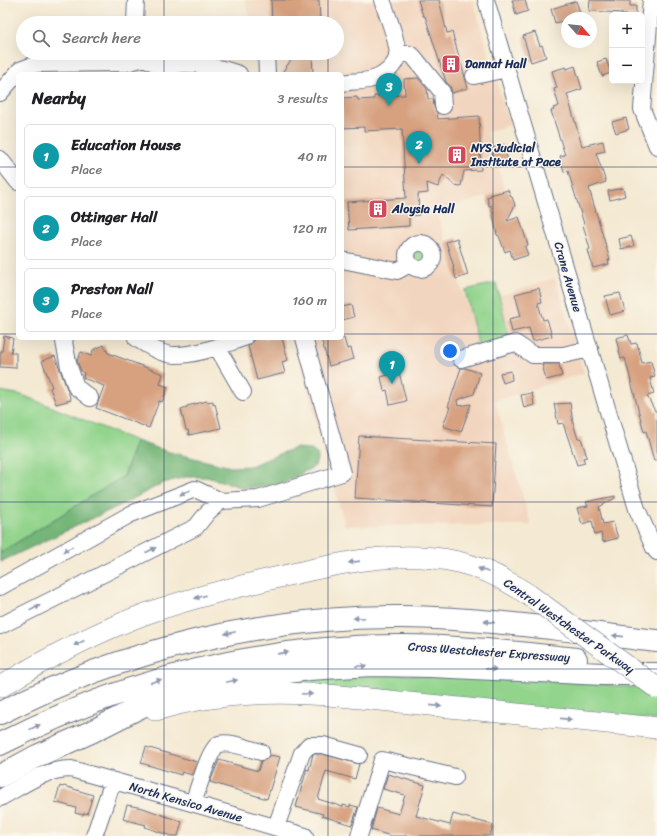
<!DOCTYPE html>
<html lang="en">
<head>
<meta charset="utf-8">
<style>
	:root { --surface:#fff; --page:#f2f2f2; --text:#202124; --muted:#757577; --line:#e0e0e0; --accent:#db2777 }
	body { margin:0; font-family:Sriracha,sans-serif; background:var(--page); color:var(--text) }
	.controls { position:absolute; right:12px; top:12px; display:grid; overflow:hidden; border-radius:6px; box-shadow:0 4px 16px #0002 }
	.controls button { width:36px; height:36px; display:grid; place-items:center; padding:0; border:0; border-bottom:1px solid var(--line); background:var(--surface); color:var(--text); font:20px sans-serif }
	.compass { position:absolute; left:561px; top:12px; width:36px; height:36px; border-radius:50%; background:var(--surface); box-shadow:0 4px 16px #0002; rotate:117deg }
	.you { position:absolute; left:450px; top:351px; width:14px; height:14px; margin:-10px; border:3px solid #fff; border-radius:50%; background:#1a73e8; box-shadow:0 0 0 6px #1a73e833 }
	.badge { display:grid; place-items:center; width:26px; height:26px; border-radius:50%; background:var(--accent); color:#fff; font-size:13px; font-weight:700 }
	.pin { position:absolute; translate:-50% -33px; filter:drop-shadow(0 1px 2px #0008) }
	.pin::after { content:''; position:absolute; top:21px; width:14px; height:12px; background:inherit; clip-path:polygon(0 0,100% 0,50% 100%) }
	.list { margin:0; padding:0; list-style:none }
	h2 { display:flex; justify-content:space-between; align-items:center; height:52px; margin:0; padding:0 16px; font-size:17px }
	h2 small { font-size:13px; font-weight:400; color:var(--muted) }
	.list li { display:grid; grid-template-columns:26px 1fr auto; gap:12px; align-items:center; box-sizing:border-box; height:64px; margin:0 8px 8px; padding:0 8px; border:1px solid var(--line); border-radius:6px }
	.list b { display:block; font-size:15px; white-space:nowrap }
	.list p { margin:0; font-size:13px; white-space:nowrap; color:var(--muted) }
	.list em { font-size:13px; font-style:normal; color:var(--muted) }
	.icon { flex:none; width:22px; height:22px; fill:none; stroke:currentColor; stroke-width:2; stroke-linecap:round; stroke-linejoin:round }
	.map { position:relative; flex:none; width:657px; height:836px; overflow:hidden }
	.search { position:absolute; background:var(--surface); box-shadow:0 4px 16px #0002; left:16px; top:16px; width:328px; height:44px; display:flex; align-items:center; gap:10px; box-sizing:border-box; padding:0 14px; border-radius:22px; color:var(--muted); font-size:15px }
	.panel { position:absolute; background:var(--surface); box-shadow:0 4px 16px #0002; left:16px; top:72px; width:328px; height:268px; border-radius:6px }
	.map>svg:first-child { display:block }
	.built { fill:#f2d5be }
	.green { fill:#92d48c; stroke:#568275 }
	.forest { fill:#75b678; stroke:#48726b }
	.building { fill:#d7a180 }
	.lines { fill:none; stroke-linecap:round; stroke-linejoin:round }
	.minor-casing { stroke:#677087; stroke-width:18 }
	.major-casing { stroke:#677087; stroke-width:22 }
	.highway-casing { stroke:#677087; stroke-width:24 }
	.minor { stroke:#fff; stroke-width:16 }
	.major { stroke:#fff; stroke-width:21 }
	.highway { stroke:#fff; stroke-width:22 }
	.major-bridge-casing { stroke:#677087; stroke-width:22; stroke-linecap:butt }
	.major-bridge { stroke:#fff; stroke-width:21 }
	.oneway { fill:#8d97ae }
	.grid { fill:none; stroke:#1b2f5e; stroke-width:1; stroke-opacity:0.55 }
	.labels { text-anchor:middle; stroke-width:3; stroke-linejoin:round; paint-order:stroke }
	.poi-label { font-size:12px; font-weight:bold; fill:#1b2f5e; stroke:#fbf7ec; text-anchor:start }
	.street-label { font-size:12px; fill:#1b2f5e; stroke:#fbf7ec }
</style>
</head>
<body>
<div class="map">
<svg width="657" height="836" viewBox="0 0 657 836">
	<rect width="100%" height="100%" fill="#fbf7ec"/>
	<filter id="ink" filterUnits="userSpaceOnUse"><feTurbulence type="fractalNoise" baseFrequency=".025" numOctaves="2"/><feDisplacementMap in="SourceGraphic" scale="8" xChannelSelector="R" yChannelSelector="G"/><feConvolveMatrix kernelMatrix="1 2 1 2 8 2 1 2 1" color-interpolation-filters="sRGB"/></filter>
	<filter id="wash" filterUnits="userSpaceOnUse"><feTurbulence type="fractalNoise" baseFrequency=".012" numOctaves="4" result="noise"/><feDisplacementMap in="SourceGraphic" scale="16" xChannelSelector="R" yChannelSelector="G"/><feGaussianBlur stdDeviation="0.9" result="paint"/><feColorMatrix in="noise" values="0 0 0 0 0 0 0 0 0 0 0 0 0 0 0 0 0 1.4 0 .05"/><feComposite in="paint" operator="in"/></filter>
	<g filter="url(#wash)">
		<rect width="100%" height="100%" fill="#f4e9d2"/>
		<path class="built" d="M245 0H473L510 125 487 132 505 191 436 212 467 306 555 278 584 373 495 401 531 525 345 526 293 338H342V74H262L257 53H337V23H250Z"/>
		<path class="green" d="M413 256a8 8 0 1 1 16 0a8 8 0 1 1-16 0Z
			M496 283 510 340 479 348 465 290Z
			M0 391 22 395 136 441 124 476 0 553Z
			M336 673 534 678 643 688 657 698V720L247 686Z"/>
		<path class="forest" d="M136 441 169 452 231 467 250 466 295 448 310 449 318 455 315 466 282 484 244 488 207 477H185L163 483 123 504 0 562V553L124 476Z"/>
		<g id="blocks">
			<path class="building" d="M271 0H319L320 23H272Z
				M418 0H439L447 33 452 32 468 88 452 93 450 86 446 82 425 16H423Z
				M512 0H525L528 11 516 15Z
				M590 0 630 1V6H636V15H621L622 13 589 11Z
				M576 1 581 15 567 18V20L555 23 551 9Z
				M535 32 540 46 542 45 546 57 531 62 523 36Z
				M296 53H312L313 74H281Z
				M606 59 611 73 602 76 597 62Z
				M575 66 582 89 567 94 582 146 603 141 605 151 596 153 606 182 589 188 610 260H608L609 264 593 268 588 250 590 249 583 225 584 224 568 171 564 172 560 156 565 155 551 111 554 110 553 108 559 106 554 89 557 88 552 71 566 67 567 69Z
				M418 78 427 89 428 99H433L434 107 437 113 438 119 479 116 481 170 464 171 461 186 454 185 443 175 438 187 427 183 428 193 418 194 419 215 409 216V226L349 230 347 202 406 198 402 129 364 131V127L342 128V98L357 97 358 100 374 99V96L405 95 404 79Z
				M626 118 629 129 616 133 612 122Z
				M504 145 509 164 496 167 491 148Z
				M623 188 625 196 610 200 608 191Z
				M508 190 511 197H512L515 205 507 221 519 217 528 245 525 247 528 255 513 260 510 250 505 252 499 236 497 235 491 205 489 206 487 197 491 196 490 195Z
				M631 236 634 246 621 249 619 239Z
				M457 238 468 275 456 279 453 267H454L446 242Z
				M539 288 542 302 538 303 543 320 547 319 552 336 533 341 529 328 512 332 509 319 521 316 515 294Z
				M620 293 625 311 610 315 605 296Z
				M351 305 354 317 342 320V307Z
				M628 335 631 344 637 343 642 363 651 361 655 377 650 378 654 394 647 396 655 411H657V460L654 461 646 431 644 432 625 358 621 359 616 338Z
				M4 336 13 338 11 353H16V368L0 367V352H2Z
				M259 338H282L288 360 282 362 285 373 257 380 248 346 251 344 253 340Z
				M321 338H344L347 349 351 348 354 359 329 366Z
				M104 345 108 353 163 374 160 384 168 387 162 402 159 401 149 428 96 408 104 386 83 378 84 373 81 371 77 361 81 352 91 356 93 350Z
				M55 356 71 400 56 404 50 388 52 387 42 361Z
				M542 364H559L562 376 546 380Z
				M461 368H465L480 373 474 394 457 400 458 406 471 404 461 432 443 426 450 407H448Z
				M511 371 512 380 503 383 500 373Z
				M399 372 406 401 390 405 387 390 384 391 381 377Z
				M532 393 534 405 524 408 521 395Z
				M207 401V402L213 401V405L215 404 221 428 189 435 188 430H186L181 409 187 407V406Z
				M570 403 573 423 578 439 581 438 587 457 583 458 585 463 577 465 563 423 558 424 554 404Z
				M359 436 496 444 492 507 355 498Z
				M615 496V498L599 507 603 524 613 522 618 538 603 542 601 533 595 535 592 521 582 524 577 508 588 506 586 502Z
				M146 747 197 762 192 775 182 772 181 775 141 763Z
				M313 754H322L359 764 355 779 326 771 318 799 343 807V805L350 807V805L358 807 352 825 322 816 323 814 296 807 306 772V769L309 770Z
				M270 755 280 757 267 799 210 782 219 760 258 771 261 761 267 759Z
				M388 774 425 785 416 816 450 825 453 814 493 825 490 836H391L371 830 377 808 399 814 405 795 383 789Z
				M60 786 63 787 64 786 93 795 87 814 84 813 83 815 75 813 76 808 55 802Z
				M127 805 143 808 182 822 178 836H171L145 827 146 825 123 819Z"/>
		</g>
	</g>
	<g filter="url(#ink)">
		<use href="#blocks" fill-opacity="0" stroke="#677087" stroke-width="1"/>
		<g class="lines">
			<g class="minor-casing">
				<path id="minor" d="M486 0 637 509 654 548 657 552
					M651 0 642 109 657 146
					M135 23 136 0
					M138 53C145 58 152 63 160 66 168 68 176 64 184 64 203 64 222 68 239 74
					M266 53 267 74
					M397 54H409L413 56 442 92 443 106
					M474 76 507 69
					M342 83C353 81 366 82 376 78 384 75 395 66 397 57 400 47 386 11 382 0
					M0 93 20 70 36 64 126 63 145 58
					M0 159 18 182
					M407 256a13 13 0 1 1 26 0a13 13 0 1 1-26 0Z
					M342 260 397 271 410 264
					M65 338 64 342 69 367 76 387 90 398
					M136 338C146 345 162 355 175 355 198 355 222 345 244 338
					M217 347 243 392
					M461 359 515 343 533 355H563L590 349
					M0 587 131 514 195 489 221 501 258 499 342 473 304 338
					M0 626 196 527 208 512 221 501
					M0 798C22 786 44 769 71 769L171 797 305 836
					M193 803C197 793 210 746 219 744 230 741 250 749 261 752
					M276 827 302 753 309 745H323L359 755
					M94 836 113 781
					M359 836 382 760 455 777"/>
			</g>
			<g class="major-casing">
				<path id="major" d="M0 687C47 658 96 632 148 613 197 596 247 584 297 573 349 561 405 550 458 562 484 568 507 580 529 595
					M156 710C213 692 281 691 340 696L657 728"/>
			</g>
			<g class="highway-casing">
				<path id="highway" d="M0 713C123 650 263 616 401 617 487 618 572 631 657 641
					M0 744C125 680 261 645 401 646 460 646 518 653 576 659
					M0 776 37 756 91 732 152 701 194 689 238 679 309 669 371 665 431 666 603 674H657"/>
			</g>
			<use href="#minor" class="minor"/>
			<use href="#major" class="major"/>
			<use href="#highway" class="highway"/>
			<g class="major-bridge-casing">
				<path id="major-bridge" d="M529 595 657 688"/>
			</g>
			<use href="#major-bridge" class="major-bridge"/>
		</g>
		<defs><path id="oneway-solid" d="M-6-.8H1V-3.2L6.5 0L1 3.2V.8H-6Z"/></defs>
		<g class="oneway">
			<use href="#oneway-solid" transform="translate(185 493) rotate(159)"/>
			<use href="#oneway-solid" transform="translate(68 549) rotate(151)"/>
			<use href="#oneway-solid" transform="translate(151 550) rotate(-27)"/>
			<use href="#oneway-solid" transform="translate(354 562) rotate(172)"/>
			<use href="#oneway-solid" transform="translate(483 570) rotate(-159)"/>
			<use href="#oneway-solid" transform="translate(200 597) rotate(164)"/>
			<use href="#oneway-solid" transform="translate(35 608) rotate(-27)"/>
			<use href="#oneway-solid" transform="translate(359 618) rotate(177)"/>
			<use href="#oneway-solid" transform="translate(489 622) rotate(-174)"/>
			<use href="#oneway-solid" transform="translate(230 633) rotate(168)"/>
			<use href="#oneway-solid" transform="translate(618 636) rotate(-174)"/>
			<use href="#oneway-solid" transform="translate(79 643) rotate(155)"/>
			<use href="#oneway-solid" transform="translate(283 653) rotate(-8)"/>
			<use href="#oneway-solid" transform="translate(361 666) rotate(-3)"/>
			<use href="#oneway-solid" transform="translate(491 669) rotate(3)"/>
			<use href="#oneway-solid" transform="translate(156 681) rotate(-17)"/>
			<use href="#oneway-solid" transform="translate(232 681) rotate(-12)"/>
			<use href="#oneway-solid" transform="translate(307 694) rotate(2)"/>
			<use href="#oneway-solid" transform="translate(436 706) rotate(6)"/>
			<use href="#oneway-solid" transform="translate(566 719) rotate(6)"/>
			<use href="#oneway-solid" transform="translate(35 727) rotate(-25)"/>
		</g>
	</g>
	<path class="grid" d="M164 0V23M328 0V23M493 0V836M164 53V74M328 53V74M0 167H18M342 167H657M0 334H18M342 334H657M164 338V836M328 338V836M0 502H657M0 669H657"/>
	<defs>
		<g id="building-square" transform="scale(1)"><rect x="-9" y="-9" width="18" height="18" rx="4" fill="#d1495b" stroke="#fbf7ec"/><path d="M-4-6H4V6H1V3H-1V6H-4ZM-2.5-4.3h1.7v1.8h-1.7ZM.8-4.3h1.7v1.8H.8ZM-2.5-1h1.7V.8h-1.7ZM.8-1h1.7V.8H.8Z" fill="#fff"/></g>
	</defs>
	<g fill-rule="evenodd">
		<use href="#building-square" x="451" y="64"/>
		<use href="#building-square" x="457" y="155"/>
		<use href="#building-square" x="378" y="209"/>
	</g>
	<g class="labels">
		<g class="poi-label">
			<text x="465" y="68">Dannat Hall</text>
			<text x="471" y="152">NYS Judicial<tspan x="471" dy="14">Institute at Pace</tspan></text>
			<text x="392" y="213">Aloysia Hall</text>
		</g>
		<g class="street-label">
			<text transform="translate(568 277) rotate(74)" y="4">Crane Avenue</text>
			<text transform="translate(569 626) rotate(35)" y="4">Central Westchester Parkway</text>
			<text transform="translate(489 652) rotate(4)" y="4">Cross Westchester Expressway</text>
			<text transform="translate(186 802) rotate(16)" y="4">North Kensico Avenue</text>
		</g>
	</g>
</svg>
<div class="controls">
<button>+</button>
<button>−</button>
</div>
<svg class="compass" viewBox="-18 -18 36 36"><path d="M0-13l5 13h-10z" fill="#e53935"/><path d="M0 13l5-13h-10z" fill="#757577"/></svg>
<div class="you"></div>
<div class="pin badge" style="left:392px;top:384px;background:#0f9aa8">1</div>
<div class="pin badge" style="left:419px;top:164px;background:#0f9aa8">2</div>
<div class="pin badge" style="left:389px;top:106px;background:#0f9aa8">3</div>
<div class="search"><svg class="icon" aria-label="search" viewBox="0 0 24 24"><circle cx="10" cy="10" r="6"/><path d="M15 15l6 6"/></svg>Search here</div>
<section class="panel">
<h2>Nearby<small>3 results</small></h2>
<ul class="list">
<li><span class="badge" style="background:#0f9aa8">1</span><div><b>Education House</b><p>Place</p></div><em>40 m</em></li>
<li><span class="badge" style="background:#0f9aa8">2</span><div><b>Ottinger Hall</b><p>Place</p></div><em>120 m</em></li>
<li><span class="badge" style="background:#0f9aa8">3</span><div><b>Preston Nall</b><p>Place</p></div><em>160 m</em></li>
</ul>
</section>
</div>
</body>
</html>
